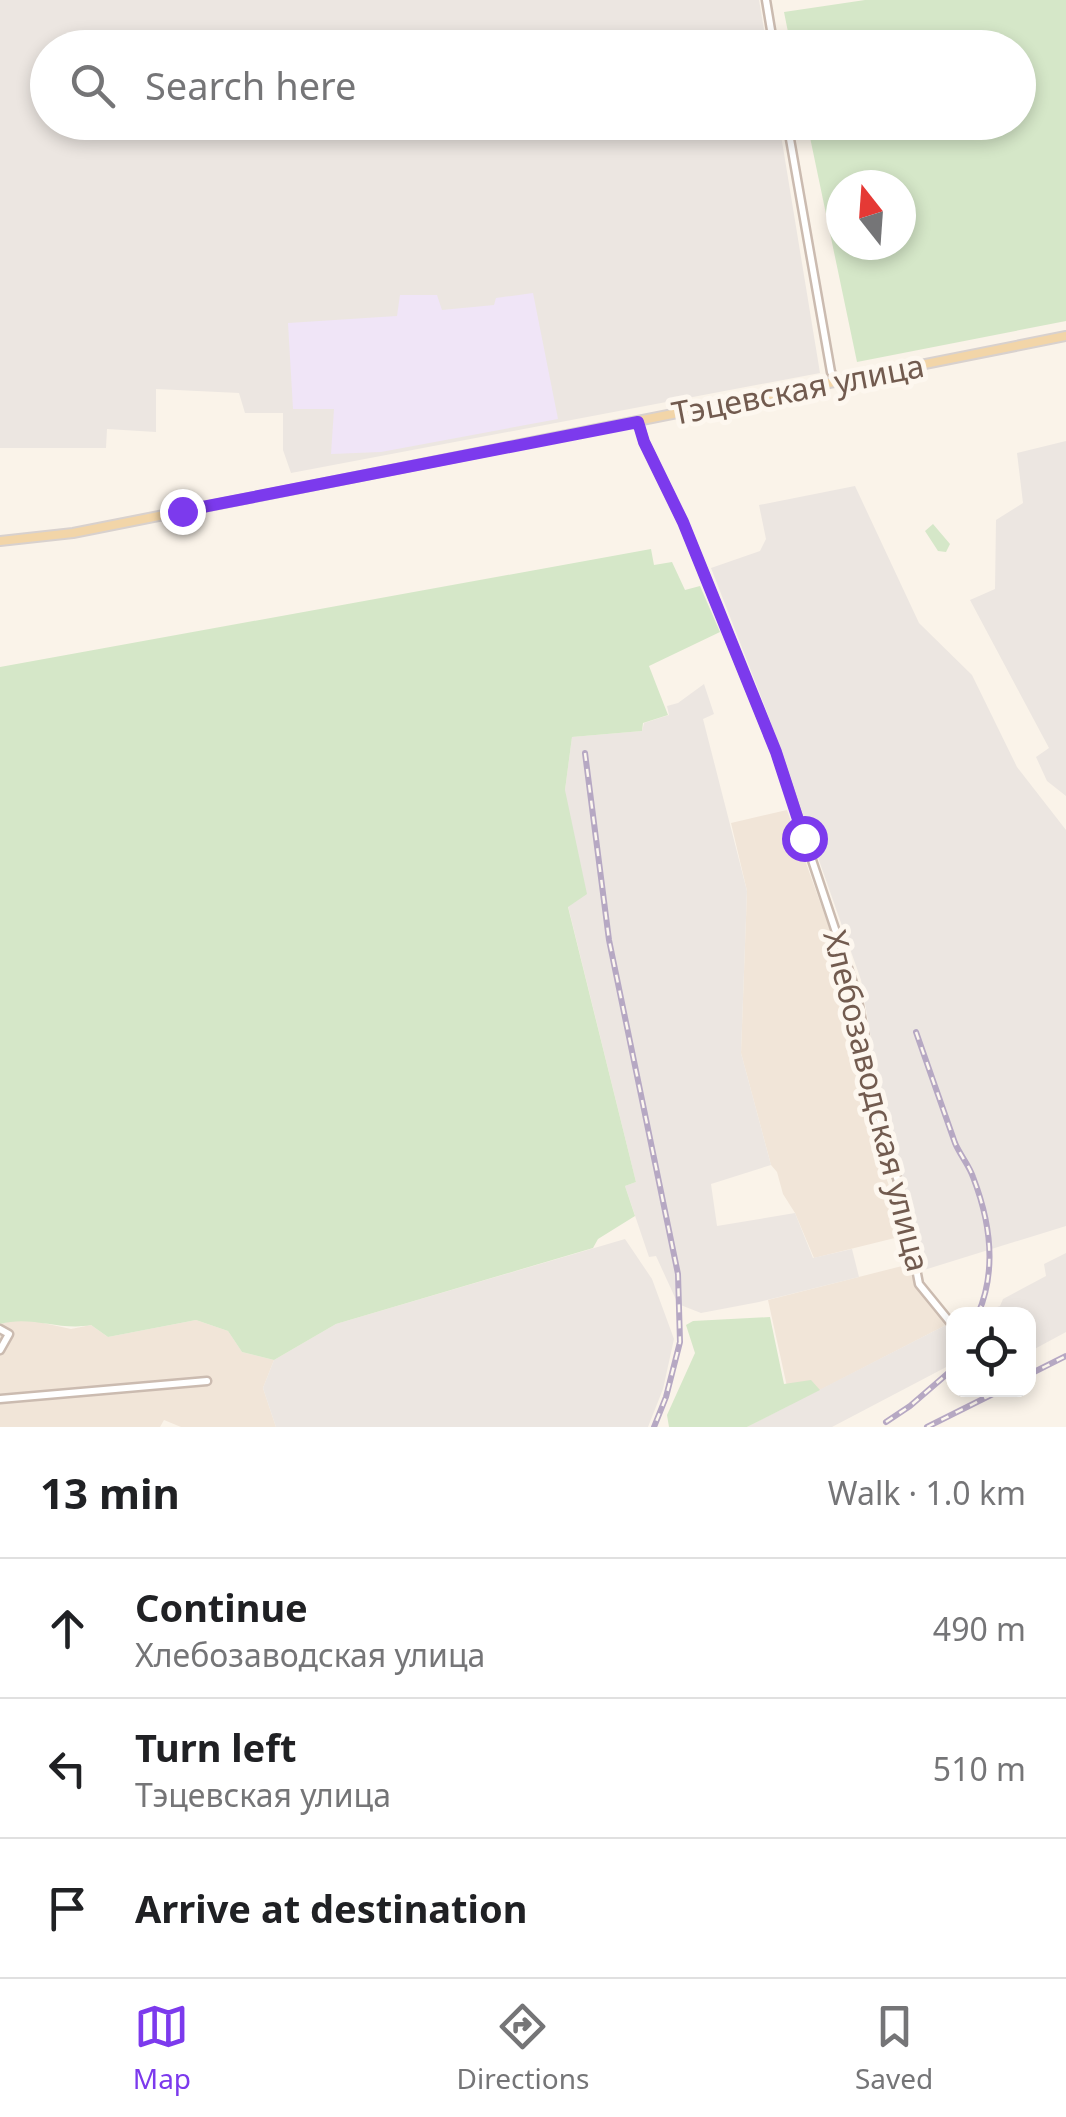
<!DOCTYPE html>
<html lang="en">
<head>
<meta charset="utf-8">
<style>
	:root { --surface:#fff; --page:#f6f6f6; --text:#202124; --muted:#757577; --line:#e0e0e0; --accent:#7c3aed }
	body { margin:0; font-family:"Noto Sans",sans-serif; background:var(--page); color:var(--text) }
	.controls { position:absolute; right:30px; bottom:30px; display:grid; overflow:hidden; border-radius:20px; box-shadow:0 5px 15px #0003 }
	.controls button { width:90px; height:90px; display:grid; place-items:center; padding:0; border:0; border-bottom:2px solid var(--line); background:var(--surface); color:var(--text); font:50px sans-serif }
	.compass { position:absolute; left:826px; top:170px; width:90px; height:90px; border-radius:50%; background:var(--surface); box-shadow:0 5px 15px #0003; rotate:343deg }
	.stop { position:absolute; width:30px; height:30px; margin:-22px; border:8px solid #7c3aed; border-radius:50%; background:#fff }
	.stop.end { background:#7c3aed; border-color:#fff; box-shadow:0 2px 10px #0008 }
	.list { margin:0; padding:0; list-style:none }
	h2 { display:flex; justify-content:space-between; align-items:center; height:130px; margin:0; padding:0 40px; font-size:42px }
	h2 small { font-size:32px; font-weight:400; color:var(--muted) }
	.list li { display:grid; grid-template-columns:65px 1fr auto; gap:30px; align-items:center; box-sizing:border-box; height:140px; padding:0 40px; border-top:2px solid var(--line) }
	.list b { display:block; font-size:38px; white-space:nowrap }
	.list p { margin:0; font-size:32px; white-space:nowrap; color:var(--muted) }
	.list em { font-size:32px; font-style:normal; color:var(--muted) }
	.icon { flex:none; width:55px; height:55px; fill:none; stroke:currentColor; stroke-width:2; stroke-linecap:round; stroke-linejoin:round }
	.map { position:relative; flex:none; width:1066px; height:1427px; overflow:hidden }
	.search { position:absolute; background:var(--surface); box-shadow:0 5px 15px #0003; left:30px; right:30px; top:30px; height:110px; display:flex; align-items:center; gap:25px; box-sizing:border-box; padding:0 35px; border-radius:55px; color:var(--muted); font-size:38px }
	.sheet { height:550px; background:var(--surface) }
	nav { display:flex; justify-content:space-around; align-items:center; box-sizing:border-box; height:140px; border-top:2px solid var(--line); background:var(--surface); font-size:28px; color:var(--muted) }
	nav a { display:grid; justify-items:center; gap:5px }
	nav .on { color:var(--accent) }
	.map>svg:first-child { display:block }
	.residential { fill:#f1e5d8 }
	.industrial { fill:#ece6e1 }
	.education { fill:#f0e5f7 }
	.green { fill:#d5e7c8; fill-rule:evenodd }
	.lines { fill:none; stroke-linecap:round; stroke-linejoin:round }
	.minor-casing { stroke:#cbbbb0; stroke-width:11 }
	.major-casing { stroke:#d8d1ce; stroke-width:12 }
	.minor { stroke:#fff; stroke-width:6 }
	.major { stroke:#f2d5a8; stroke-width:8 }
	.rail-casing { stroke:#b6a8c3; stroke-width:6 }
	.rail { stroke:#fdf7ef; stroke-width:2.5; stroke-dasharray:8; stroke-linecap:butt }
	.route { stroke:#7c3aed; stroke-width:12 }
	.labels { text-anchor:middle; stroke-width:10; stroke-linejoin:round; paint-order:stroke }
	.street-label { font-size:32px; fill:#725b4f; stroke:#fdf7ef }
</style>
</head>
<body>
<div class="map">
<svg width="1066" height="1427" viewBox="0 0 1066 1427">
	<rect width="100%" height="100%" fill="#faf3e9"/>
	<path class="residential" d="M787 810 854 997 880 1161 907 1235 814 1258 795 1213 783 1194 777 1172 771 1165 741 1053 747 891 731 823Z
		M906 1265 918 1289 946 1325 791 1405 768 1300Z
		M20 1318 71 1329 91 1325 108 1337 196 1320 228 1331 242 1352 274 1360 263 1388 276 1427H181L164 1420 160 1427H0V1324Z"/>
	<path class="industrial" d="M0 0H759L767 47 48 48V122L779 123 820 373 291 473 283 450V413H245L239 393 156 389V432L107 429 106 448H0Z
		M1066 441V796L1047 781 1036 757 1049 748 970 600 995 589 996 520 1023 503 1017 453Z
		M855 486 919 623 972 675 1017 767 1066 830V1226L924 1270 874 1056 861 980 767 712 711 568 760 551 766 539 759 505Z
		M704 684 714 714 703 719 747 891 741 1053 771 1165 711 1184 717 1226 795 1213 813 1258 852 1249 859 1277 759 1302 701 1313 678 1304 656 1256 649 1257 625 1186 636 1182 568 906 565 790 572 737 642 731 644 723 669 715 667 706 678 703Z
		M625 1239 652 1279 674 1339 663 1389 648 1427H276L263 1388 274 1360 336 1324Z
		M1066 1253V1332L1029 1352 1028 1314H989L991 1309 1000 1306 1003 1299 1046 1276 1044 1264Z
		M946 1325 953 1336 952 1364 832 1427H747Z"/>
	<path class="education" d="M533 293 558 419 381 452 331 454 334 409H293L288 323 397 316 400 295H437L442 310 494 305 496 298Z"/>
	<path class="green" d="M865 0H1066V321L857 362 807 123 1018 122V48L791 47 784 12ZM901 185V245H841V185Z
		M933 524 950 544 946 552 938 551 925 531Z
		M651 549 654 565 672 562 685 590 700 586 720 632 649 666 668 715 643 723 642 731 572 737 565 790 587 894 568 907 636 1182 625 1186 635 1216 598 1239 593 1248 336 1324 274 1360 242 1352 228 1331 196 1320 108 1337 91 1325C59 1331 31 1315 0 1324V667Z
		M770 1317 784 1384 811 1380 820 1390 747 1427H669L667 1415 695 1353 686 1325 693 1321Z"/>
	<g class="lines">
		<g class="minor-casing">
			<path id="minor" d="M766 0 774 48
				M787 122 831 372 837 381
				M638 421 644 442 683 522 776 752 857 995 882 1130 901 1191 919 1284 954 1327
				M0 1329 9 1334 0 1350
				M0 1399 207 1381"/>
		</g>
		<g class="major-casing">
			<path id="major" d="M0 541 73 533 1066 336"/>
		</g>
		<use href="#minor" class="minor"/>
		<use href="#major" class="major"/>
		<g class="rail-casing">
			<path id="rail" d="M585 753 609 940 678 1274 680 1342 666 1397 654 1427
				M916 1032C929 1069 942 1106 955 1143 960 1155 969 1165 973 1177 990 1221 997 1270 978 1314
				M1028 1375 1066 1356
				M886 1422 910 1406 954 1368
				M927 1427 1001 1390"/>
		</g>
		<use href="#rail" class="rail"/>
	</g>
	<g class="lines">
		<path class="route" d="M182 511 638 422 644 442 683 522 776 752 804 838"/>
	</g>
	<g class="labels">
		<g class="street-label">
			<text transform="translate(798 390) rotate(-11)" y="11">Тэцевская улица</text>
			<text transform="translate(876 1101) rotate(76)" y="11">Хлебозаводская улица</text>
		</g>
	</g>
</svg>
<div class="controls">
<button><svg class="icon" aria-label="locate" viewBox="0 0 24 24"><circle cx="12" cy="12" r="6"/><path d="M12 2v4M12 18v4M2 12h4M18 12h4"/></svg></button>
</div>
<svg class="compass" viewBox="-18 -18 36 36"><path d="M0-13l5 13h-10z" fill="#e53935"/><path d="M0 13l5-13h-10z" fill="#757577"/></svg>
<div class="stop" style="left:804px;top:838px"></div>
<div class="stop end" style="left:182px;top:511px"></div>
<div class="search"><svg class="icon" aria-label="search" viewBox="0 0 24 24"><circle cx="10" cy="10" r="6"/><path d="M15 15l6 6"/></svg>Search here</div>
</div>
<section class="sheet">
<h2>13 min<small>Walk · 1.0 km</small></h2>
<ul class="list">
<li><svg class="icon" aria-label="ahead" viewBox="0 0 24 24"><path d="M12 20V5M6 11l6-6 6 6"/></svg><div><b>Continue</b><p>Хлебозаводская улица</p></div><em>490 m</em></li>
<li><svg class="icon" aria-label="left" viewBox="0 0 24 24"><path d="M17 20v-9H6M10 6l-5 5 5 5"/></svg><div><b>Turn left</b><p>Тэцевская улица</p></div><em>510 m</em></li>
<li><svg class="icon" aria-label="arrive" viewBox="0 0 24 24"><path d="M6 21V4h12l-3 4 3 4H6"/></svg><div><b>Arrive at destination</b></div></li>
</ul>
</section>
<nav>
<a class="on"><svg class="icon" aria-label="map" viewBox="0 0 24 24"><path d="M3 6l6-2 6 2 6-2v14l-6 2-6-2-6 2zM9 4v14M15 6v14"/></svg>Map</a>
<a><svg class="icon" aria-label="directions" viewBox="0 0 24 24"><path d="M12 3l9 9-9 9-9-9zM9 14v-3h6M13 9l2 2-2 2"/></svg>Directions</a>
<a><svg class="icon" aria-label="saved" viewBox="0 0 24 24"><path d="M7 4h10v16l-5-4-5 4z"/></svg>Saved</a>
</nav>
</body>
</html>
